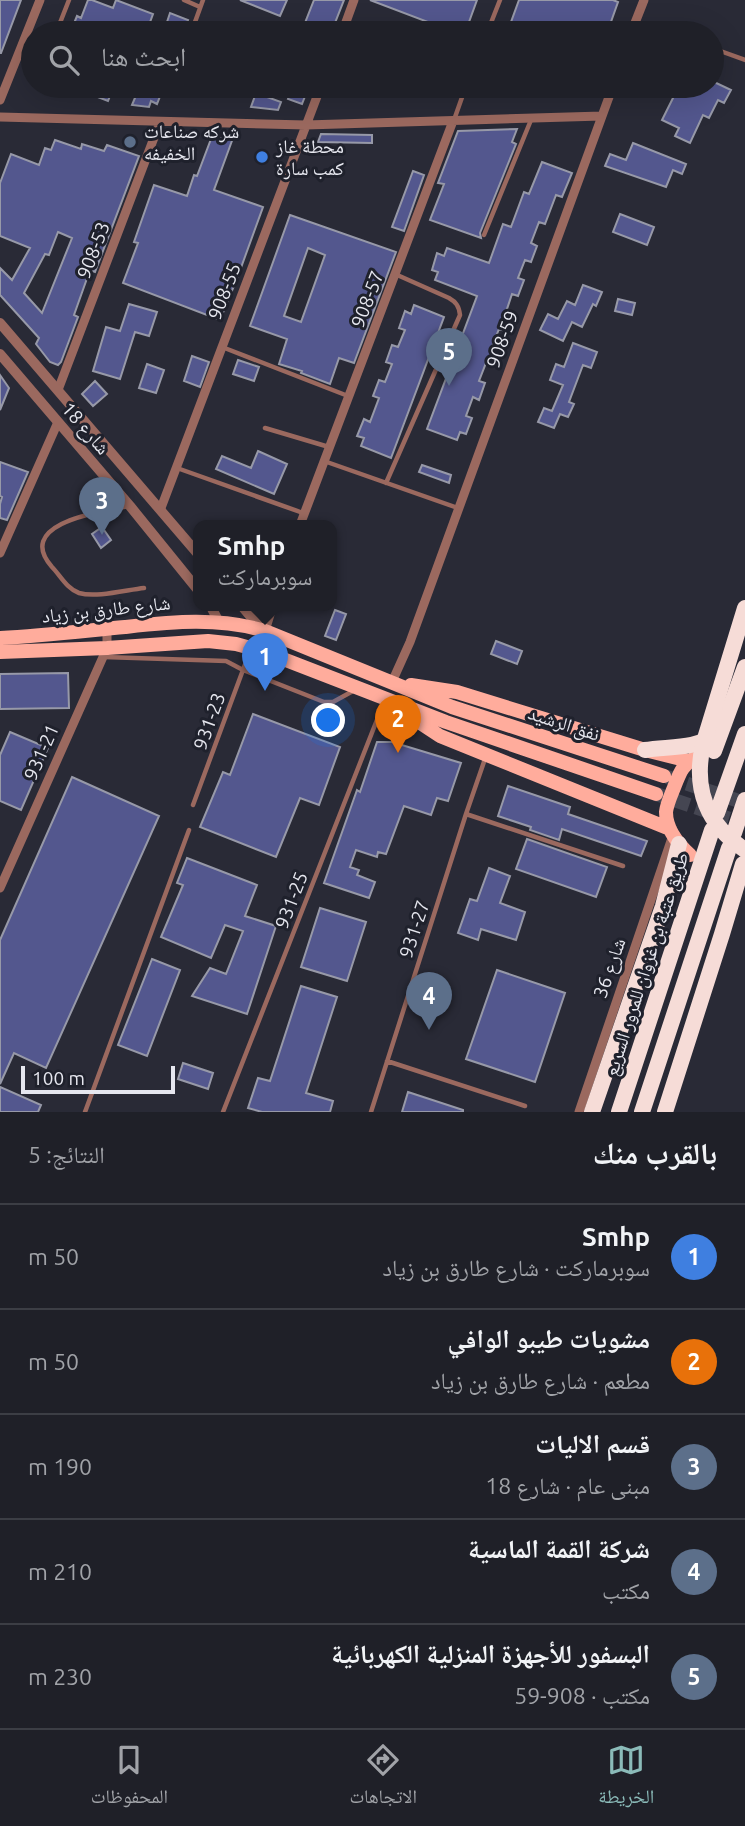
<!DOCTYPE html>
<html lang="ar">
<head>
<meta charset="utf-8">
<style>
	:root { --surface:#1f2028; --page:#272830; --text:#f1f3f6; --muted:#a1a3a8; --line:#3c3e45; --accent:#8bbbb9 }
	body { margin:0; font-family:Ubuntu,"Noto Naskh Arabic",sans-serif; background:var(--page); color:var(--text); direction:rtl }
	.scale { position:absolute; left:21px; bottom:18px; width:154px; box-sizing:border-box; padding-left:7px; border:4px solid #e6e7ef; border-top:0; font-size:19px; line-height:24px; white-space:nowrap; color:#e6e7ef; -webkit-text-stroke:5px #1f212c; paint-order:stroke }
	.you { position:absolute; left:329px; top:721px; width:24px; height:24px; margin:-18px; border:5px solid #fff; border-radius:50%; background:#1a73e8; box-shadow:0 0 0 10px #1a73e833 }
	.badge { display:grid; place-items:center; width:46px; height:46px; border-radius:50%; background:var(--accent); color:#fff; font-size:23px; font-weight:700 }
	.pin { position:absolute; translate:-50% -58px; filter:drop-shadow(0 2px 4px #0008) }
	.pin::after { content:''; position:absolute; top:37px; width:24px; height:21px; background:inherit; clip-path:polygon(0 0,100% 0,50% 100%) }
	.popup { position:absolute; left:193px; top:520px; width:144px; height:91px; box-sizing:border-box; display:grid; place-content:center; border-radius:14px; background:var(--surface); filter:drop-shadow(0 2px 5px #0005); font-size:23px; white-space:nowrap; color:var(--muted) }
	.popup b { font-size:26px; color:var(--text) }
	.popup::after { content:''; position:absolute; left:50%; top:100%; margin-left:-14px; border:14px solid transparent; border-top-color:var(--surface) }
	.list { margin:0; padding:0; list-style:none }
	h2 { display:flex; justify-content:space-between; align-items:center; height:91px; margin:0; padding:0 28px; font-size:30px }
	h2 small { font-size:23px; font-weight:400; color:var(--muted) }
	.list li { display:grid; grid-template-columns:46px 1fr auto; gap:21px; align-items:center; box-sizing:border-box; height:105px; padding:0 28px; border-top:2px solid var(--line) }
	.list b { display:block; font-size:26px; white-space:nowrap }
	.list p { margin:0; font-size:23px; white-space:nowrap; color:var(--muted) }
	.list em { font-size:23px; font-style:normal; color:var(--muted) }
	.icon { flex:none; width:38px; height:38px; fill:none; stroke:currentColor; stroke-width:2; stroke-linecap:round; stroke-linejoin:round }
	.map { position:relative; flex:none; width:745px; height:1112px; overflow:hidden; direction:ltr }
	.search { position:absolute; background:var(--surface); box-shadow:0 7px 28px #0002; left:21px; right:21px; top:21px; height:77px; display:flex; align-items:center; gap:18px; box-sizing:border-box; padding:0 24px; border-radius:38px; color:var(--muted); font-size:26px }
	.sheet { height:616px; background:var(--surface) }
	nav { display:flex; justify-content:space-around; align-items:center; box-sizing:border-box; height:98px; border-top:2px solid var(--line); background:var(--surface); font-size:19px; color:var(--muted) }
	nav a { display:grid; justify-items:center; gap:4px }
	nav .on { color:var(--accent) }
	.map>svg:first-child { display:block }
	.building { fill:#53578e; stroke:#9799a8; stroke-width:2; fill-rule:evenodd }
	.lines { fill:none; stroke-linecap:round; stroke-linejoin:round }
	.primary-tunnel { stroke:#454652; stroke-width:14; stroke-dasharray:14 7; stroke-linecap:butt }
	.service { stroke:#9b695f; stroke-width:4.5 }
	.minor { stroke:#9b695f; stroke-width:9 }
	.tertiary { stroke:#9b695f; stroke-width:10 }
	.primary { stroke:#ffac9c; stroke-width:14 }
	.motorway { stroke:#f6dcd7; stroke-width:16 }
	.motorway-bridge { stroke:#f6dcd7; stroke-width:16 }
	.service-dot { fill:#5c6f8a; stroke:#1f212c; stroke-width:2.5 }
	.shop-dot { fill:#3f7fe0; stroke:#1f212c; stroke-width:2.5 }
	.labels { text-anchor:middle; stroke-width:6; stroke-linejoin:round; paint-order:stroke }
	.poi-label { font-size:19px; fill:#e6e7ef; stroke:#1f212c; text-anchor:start }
	.street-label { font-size:19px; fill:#e6e7ef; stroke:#1f212c }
</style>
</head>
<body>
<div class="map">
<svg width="745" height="1112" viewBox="0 0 745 1112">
	<rect width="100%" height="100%" fill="#292a36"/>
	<path class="building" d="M0 0H21L1 53H0Z
		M88 0H92L113 8 116 0 153 14 149 25 164 31 170 13 188 20 183 33H70L77 16 81 18Z
		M240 0H287L280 16Z
		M314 0H344L331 33H301Z
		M370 0H477L465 33H423L428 22Z
		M519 0H613L618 2 607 33H507Z
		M712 81 731 90 724 103 718 100 709 118 703 115 690 143 675 136 679 128 662 120 674 96 671 94 674 86H712Z
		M90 86H114L108 101 87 93Z
		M140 86H164L157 104 151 101 149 107 132 105Z
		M293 86H309L302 104 288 99Z
		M256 93 281 102 278 110 251 107Z
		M517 129 512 142 516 144 480 233 481 238 430 220 444 184 438 183 458 131Z
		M321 134 372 135V143L318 142Z
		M233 138 214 190 263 207 238 276 220 320 123 283 138 243 134 242 154 185 187 196 194 175 197 176 211 139Z
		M55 140 81 149 82 144 104 151 107 145 139 156 95 272 90 270 74 315 78 317 61 362 58 365 50 362 36 344 39 338 0 295V268L12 280 30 248 0 236V183L11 154 39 165 45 148 51 150ZM58 232 72 238 42 313 24 293 45 254 49 255Z
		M633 143 686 164 682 174 673 170 666 187 605 166 610 154 626 160Z
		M542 162 572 173 562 197 556 195 545 224 539 222 531 243 537 246 531 262 525 260 518 278 524 280 518 296 512 294 506 312 511 314 505 331 499 329 492 347 498 349 492 365 486 363 479 381 485 383 479 400 473 397 466 416 472 418 466 434 460 432 457 440 427 429 477 296 435 280 438 272 432 270 437 253 444 256 447 248 489 263 503 224 511 227 524 192 529 194Z
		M413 171 424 175 404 231 392 227Z
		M620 214 654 227 647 245 613 232Z
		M290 215 396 252 354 363 339 358 330 384 301 373 302 371 279 364 287 339 250 326ZM308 248 325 255 301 322 284 316Z
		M583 285 602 292 596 306 593 304 582 327 572 322 563 341 540 330 548 314 558 319 567 301 575 305Z
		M618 299 635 303 632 315 615 311Z
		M129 304 157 312 149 336 135 332 120 379 93 371 106 327 120 331Z
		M414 305 444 317 391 458 361 446 364 438 357 436 364 419 370 422 379 398 373 396 379 380 385 382 392 364 386 362 392 345 398 347 405 330 399 328 405 311 411 314Z
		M573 343 597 352 591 368 583 365 569 402 574 404 568 417 560 414 554 428 538 422 544 408 552 411 563 385 550 380 556 364 564 367Z
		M192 356 209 362 200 387 184 381Z
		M238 360 259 367 254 381 233 374Z
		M147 364 164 370 156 393 139 388Z
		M0 375 9 388 0 410Z
		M95 381 107 394 93 406 82 394Z
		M258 451 287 464 274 494 216 469 222 456 251 468Z
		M0 462 28 472 7 520 0 518V504L2 497 0 496Z
		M422 465 451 475 449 483 419 472Z
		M102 527 111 540 101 548 92 534Z
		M335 610 346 614 336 640 325 636Z
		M496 641 522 651 517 664 491 654Z
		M68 673 69 708 0 709V674Z
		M253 714 340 747 319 805 300 798 276 857 200 827 223 772 230 775Z
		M10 732 48 748 21 810 0 801V755Z
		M377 742H392L461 763 448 801 437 798 431 815 404 806 386 854 378 852 377 857 356 850 350 867 359 870 357 875 375 882 369 898 324 883 357 790 360 792Z
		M72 777 159 816 46 1068 14 1053 0 1084V940Z
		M508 786 570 807 568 814 647 841 641 856 562 829 559 840 530 830 531 827 498 816Z
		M527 839 607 867 596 897 516 869Z
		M187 858 257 885 245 916 276 926 247 1014 192 996 210 968 226 974 243 931 225 925 211 958 161 937 183 885 177 883Z
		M489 868 510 876 500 903 525 912 516 940 481 929 478 940 458 933 470 899 477 901Z
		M320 908 366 922 347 981 301 967Z
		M152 959 180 970 147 1056 118 1045Z
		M497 970 565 993 535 1082 466 1059Z
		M301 986 337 997 306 1093 333 1101 330 1112H262L248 1108 258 1078 270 1081Z
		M183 1063 213 1073 208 1089 178 1079Z
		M0 1087 41 1105 38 1112H0Z
		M408 1092 463 1110V1112H402Z"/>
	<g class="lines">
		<path class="primary-tunnel" d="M667 777 745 803
			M656 794 745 824"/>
		<path class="service" d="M184 0 200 7
			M636 22 669 33
			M56 33 69 0
			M191 33 203 0
			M487 33 500 0
			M23 44 33 49
			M712 48 745 60
			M186 86 197 94 226 89 233 86
			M454 120 466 86
			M484 235 531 120
			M222 347 348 396
			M265 428 329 447
			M324 461 458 508
			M177 468 303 513
			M386 483 460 315C459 306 456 302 449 298L395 274
			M129 506C103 511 13 523 52 567 60 575 67 589 79 593 96 598 126 590 144 588
			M104 657 226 661 243 670 324 702H333L353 691
			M193 805 250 651
			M466 814 623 866
			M387 1061 525 1106
			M85 1112 189 830
			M223 1112 384 702
			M371 1112 466 814 486 756"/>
		<path class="minor" d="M342 33 354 0
			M631 33 644 0
			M0 100 40 0
			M0 117 306 125 602 116
			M58 390 160 122
			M161 508 321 86
			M300 525 453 121
			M0 553 58 422
			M265 631 273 605
			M392 682 410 642 613 86
			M0 888 107 648V629
			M579 1112 673 835"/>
		<path class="tertiary" d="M0 323 198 554
			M0 354 130 506 198 590
			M210 605 219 622
			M241 605 262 630"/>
		<path class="primary" d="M0 638C42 636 83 631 125 627 172 622 218 617 265 631L452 707 664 776
			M0 652 107 648 208 641 236 644 265 652 446 722 656 794
			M411 685 457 692 645 750 689 761
			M402 711 440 736 670 829
			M690 855C678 844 666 829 666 812 667 803 672 793 675 785 680 773 682 766 693 759"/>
		<path class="motorway" d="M645 750C668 746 696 750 715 734
			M714 751 745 667
			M592 1112 663 906 679 844
			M665 1112 722 934 743 864"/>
		<path class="motorway-bridge" d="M745 608 703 745C693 789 707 825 745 850
			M717 813 745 734
			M734 833 745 800
			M619 1112 712 830
			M642 1112 729 848"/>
	</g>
	<circle class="service-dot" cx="130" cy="142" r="7"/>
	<circle class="shop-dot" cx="262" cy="157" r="7"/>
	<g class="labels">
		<g class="poi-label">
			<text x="144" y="138">شركه صناعات<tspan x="144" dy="22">الخفيفه</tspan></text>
			<text x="276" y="153">محطة غاز<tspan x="276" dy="22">كمب سارة</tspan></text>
		</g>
		<g class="street-label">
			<text transform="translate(93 250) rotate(-69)" y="7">908-53</text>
			<text transform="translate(224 291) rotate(-69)" y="7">908-55</text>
			<text transform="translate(367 299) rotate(-69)" y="7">908-57</text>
			<text transform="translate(502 339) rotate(-70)" y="7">908-59</text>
			<text transform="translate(86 428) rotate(49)" y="7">شارع 18</text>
			<text transform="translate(106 609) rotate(-6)" y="7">شارع طارق بن زياد</text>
			<text transform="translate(209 721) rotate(-70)" y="7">931-23</text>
			<text transform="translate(564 723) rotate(18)" y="7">نفق الرشيد</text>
			<text transform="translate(41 752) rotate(-66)" y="7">931-21</text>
			<text transform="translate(291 900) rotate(-69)" y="7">931-25</text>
			<text transform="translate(414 929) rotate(-72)" y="7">931-27</text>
			<text transform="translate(646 964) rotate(-72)" y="7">طريق عتبة بن غزوان للمرور السريع</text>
			<text transform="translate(609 968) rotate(-71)" y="7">شارع 36</text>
		</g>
	</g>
</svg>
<div class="scale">100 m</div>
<div class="you"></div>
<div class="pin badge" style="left:265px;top:691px;background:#3f7fe0">1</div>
<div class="popup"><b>Smhp</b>سوبرماركت</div>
<div class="pin badge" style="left:398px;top:753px;background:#e8710a">2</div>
<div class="pin badge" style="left:102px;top:535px;background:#5c6f8a">3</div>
<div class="pin badge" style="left:429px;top:1030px;background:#5c6f8a">4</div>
<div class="pin badge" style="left:449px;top:386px;background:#5c6f8a">5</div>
<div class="search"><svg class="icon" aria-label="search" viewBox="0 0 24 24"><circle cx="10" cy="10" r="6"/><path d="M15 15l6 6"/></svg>ابحث هنا</div>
</div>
<section class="sheet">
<h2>بالقرب منك<small>النتائج: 5</small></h2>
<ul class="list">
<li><span class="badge" style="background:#3f7fe0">1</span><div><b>Smhp</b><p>سوبرماركت · شارع طارق بن زياد</p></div><em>50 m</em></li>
<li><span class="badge" style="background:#e8710a">2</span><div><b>مشويات طيبو الوافي</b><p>مطعم · شارع طارق بن زياد</p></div><em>50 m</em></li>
<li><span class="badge" style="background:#5c6f8a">3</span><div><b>قسم الاليات</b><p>مبنى عام · شارع 18</p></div><em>190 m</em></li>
<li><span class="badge" style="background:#5c6f8a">4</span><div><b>شركة القمة الماسية</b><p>مكتب</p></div><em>210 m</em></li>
<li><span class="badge" style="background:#5c6f8a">5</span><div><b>البسفور للأجهزة المنزلية الكهربائية</b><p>مكتب · 908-59</p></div><em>230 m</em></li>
</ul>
</section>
<nav>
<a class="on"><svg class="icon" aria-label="map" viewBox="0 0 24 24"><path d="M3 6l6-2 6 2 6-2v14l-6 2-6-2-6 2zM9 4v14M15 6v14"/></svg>الخريطة</a>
<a><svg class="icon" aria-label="directions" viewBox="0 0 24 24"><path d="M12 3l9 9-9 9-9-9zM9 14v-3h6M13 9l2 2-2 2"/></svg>الاتجاهات</a>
<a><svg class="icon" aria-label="saved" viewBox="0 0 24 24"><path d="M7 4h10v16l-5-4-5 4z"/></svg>المحفوظات</a>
</nav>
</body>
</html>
